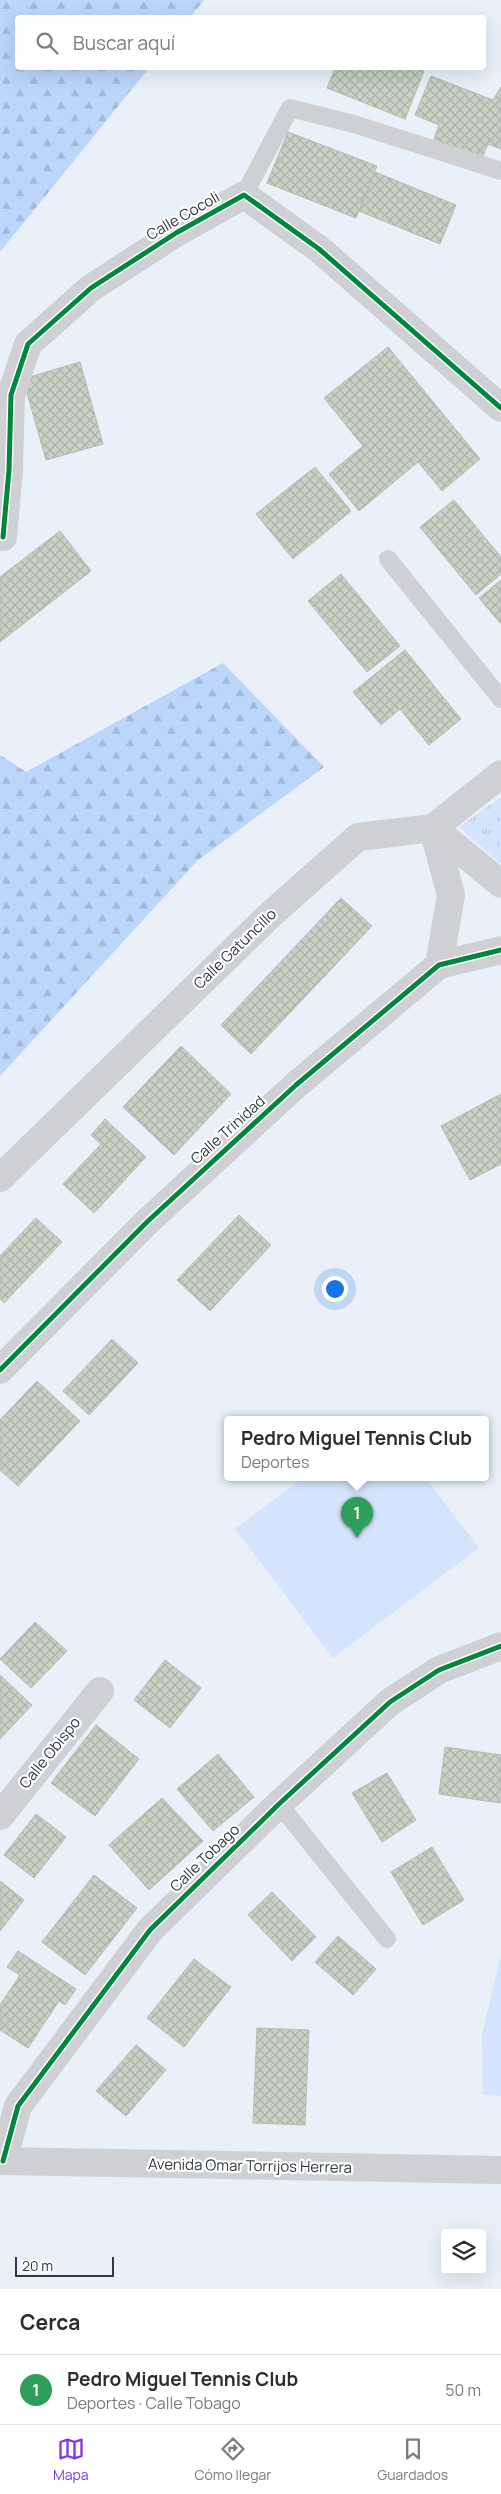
<!DOCTYPE html>
<html lang="es">
<head>
<meta charset="utf-8">
<style>
	:root { --surface:#fff; --page:#f7f7f7; --text:#2b2b33; --muted:#7c7c81; --line:#e1e1e2; --accent:#7c3aed }
	body { margin:0; font-family:Manrope,sans-serif; background:var(--page); color:var(--text) }
	.controls { position:absolute; right:15px; bottom:15px; display:grid; overflow:hidden; border-radius:5px; box-shadow:0 5px 20px #0002 }
	.controls button { width:45px; height:45px; display:grid; place-items:center; padding:0; border:0; border-bottom:1px solid var(--line); background:var(--surface); color:var(--text); font:25px sans-serif }
	.scale { position:absolute; left:15px; bottom:12px; width:99px; box-sizing:border-box; padding-left:5px; border:2px solid #313841; border-top:0; font-size:14px; line-height:18px; white-space:nowrap; color:#313841; -webkit-text-stroke:4px #fff; paint-order:stroke }
	.you { position:absolute; left:334px; top:1288px; width:18px; height:18px; margin:-12px; border:4px solid #fff; border-radius:50%; background:#1a73e8; box-shadow:0 0 0 8px #1a73e833 }
	.badge { display:grid; place-items:center; width:32px; height:32px; border-radius:50%; background:var(--accent); color:#fff; font-size:16px; font-weight:700 }
	.pin { position:absolute; translate:-50% -41px; filter:drop-shadow(0 1px 2px #0008) }
	.pin::after { content:''; position:absolute; top:26px; width:18px; height:15px; background:inherit; clip-path:polygon(0 0,100% 0,50% 100%) }
	.popup { position:absolute; left:224px; top:1416px; width:265px; height:65px; box-sizing:border-box; display:grid; place-content:center; border-radius:5px; background:var(--surface); filter:drop-shadow(0 1px 4px #0005); font-size:16px; white-space:nowrap; color:var(--muted) }
	.popup b { font-size:19px; color:var(--text) }
	.popup::after { content:''; position:absolute; left:50%; top:100%; margin-left:-10px; border:10px solid transparent; border-top-color:var(--surface) }
	.list { margin:0; padding:0; list-style:none }
	h2 { display:flex; justify-content:space-between; align-items:center; height:65px; margin:0; padding:0 20px; font-size:21px }
	h2 small { font-size:16px; font-weight:400; color:var(--muted) }
	.list li { display:grid; grid-template-columns:32px 1fr auto; gap:15px; align-items:center; box-sizing:border-box; height:70px; padding:0 20px; border-top:1px solid var(--line) }
	.list b { display:block; font-size:19px; white-space:nowrap }
	.list p { margin:0; font-size:16px; white-space:nowrap; color:var(--muted) }
	.list em { font-size:16px; font-style:normal; color:var(--muted) }
	.icon { flex:none; width:28px; height:28px; fill:none; stroke:currentColor; stroke-width:2; stroke-linecap:round; stroke-linejoin:round }
	.map { position:relative; flex:none; width:501px; height:2289px; overflow:hidden }
	.search { position:absolute; background:var(--surface); box-shadow:0 5px 20px #0002; left:15px; right:15px; top:15px; height:55px; display:flex; align-items:center; gap:12px; box-sizing:border-box; padding:0 18px; border-radius:5px; color:var(--muted); font-size:19px }
	.sheet { height:135px; background:var(--surface) }
	nav { display:flex; justify-content:space-around; align-items:center; box-sizing:border-box; height:70px; border-top:1px solid var(--line); background:var(--surface); font-size:14px; color:var(--muted) }
	nav a { display:grid; justify-items:center; gap:2px }
	nav .on { color:var(--accent) }
	.map>svg:first-child { display:block }
	.grass { fill:#d3e4fc }
	.forest { fill:url(#forest-firs) }
	.park { fill:url(#park-tufts) }
	.building { fill:url(#building-cross-hatch); stroke:#b5bab8 }
	.lines { fill:none; stroke-linecap:round; stroke-linejoin:round }
	.service { stroke:#ced0d3; stroke-width:18 }
	.minor { stroke:#ced0d3; stroke-width:28 }
	.primary { stroke:#ced0d3; stroke-width:28 }
	.cycleway-casing { stroke:#fff; stroke-width:8 }
	.cycleway { stroke:#00873e; stroke-width:5 }
	.labels { text-anchor:middle; stroke-width:4.5; stroke-linejoin:round; paint-order:stroke }
	.street-label { font-size:15px; fill:#313841; stroke:#fff }
</style>
</head>
<body>
<div class="map">
<svg width="501" height="2289" viewBox="0 0 501 2289">
	<defs>
		<pattern id="forest-firs" width="22" height="20" patternUnits="userSpaceOnUse" patternTransform="scale(1.25)"><rect width="22" height="20" fill="#bbd6fa"/><path d="M5 1l3.5 6h-7zM16 11l3.5 6h-7z" fill="#a1b8d8"/></pattern>
		<pattern id="park-tufts" width="24" height="20" patternUnits="userSpaceOnUse" patternTransform="scale(1.25)"><rect width="24" height="20" fill="#d3e4fc"/><path d="M3 7l-1-3M5 7V3M7 7l1-3M15 17l-1-3M17 17v-4M19 17l1-3" fill="none" stroke="#b6c4d9"/></pattern>
		<pattern id="building-cross-hatch" width="8" height="8" patternUnits="userSpaceOnUse" patternTransform="scale(1.25)"><rect width="8" height="8" fill="#c8d0c3"/><path d="M0 0l8 8M0 8l8-8" fill="none" stroke="#acb3a9"/></pattern>
	</defs>
	<rect width="100%" height="100%" fill="#eaf0f8"/>
	<path class="grass" d="M304 1477H425L479 1548 333 1658 235 1529Z
		M501 1955V2096L483 2095 482 2034Z"/>
	<path class="forest" d="M0 0H204L190 17 18 18V68H149L0 252Z
		M223 663 324 767 197 861 0 1076V755L26 772Z"/>
	<path class="park" d="M501 797V864L459 827Z"/>
	<path class="building" d="M335 68H415L424 71 405 119 327 88Z
		M431 76 493 100 501 87V149L488 144 482 158 434 139 439 125 415 115Z
		M288 132 377 166 356 218 267 183Z
		M375 172 456 205 440 244 359 211Z
		M388 347 480 459 442 491 418 462 359 511 329 474 363 446 324 398Z
		M80 362 103 444 46 460 23 379Z
		M315 467 351 511 293 559 256 514Z
		M454 500 501 557V574L476 595 420 527Z
		M60 531 91 571 0 642V577Z
		M341 574 400 646 367 672 308 601Z
		M501 580V624L479 598Z
		M405 650 461 719 429 745 400 709 381 725 353 692Z
		M341 898 372 926 251 1054 221 1025Z
		M181 1046 231 1094 174 1155 123 1107Z
		M501 1094V1164L470 1180 441 1126Z
		M105 1119 146 1157 94 1213 63 1184 101 1144 91 1135Z
		M239 1215 271 1245 210 1311 177 1280Z
		M36 1218 62 1242 4 1303 0 1299V1256Z
		M112 1339 138 1363 89 1415 63 1391Z
		M37 1381 80 1421 18 1486 0 1470V1420Z
		M35 1622 67 1651 31 1688 0 1659Z
		M165 1660 201 1688 170 1728 134 1700Z
		M0 1675 32 1705 0 1739Z
		M96 1725 139 1759 95 1816 51 1783Z
		M445 1747 501 1755 500 1803 439 1794Z
		M218 1754 254 1797 213 1831 177 1789Z
		M387 1773 416 1820 382 1842 352 1793Z
		M162 1798 203 1841 149 1890 109 1845Z
		M36 1814 66 1837 34 1878 4 1855Z
		M432 1847 464 1900 423 1925 391 1872Z
		M94 1875 137 1908 85 1975 42 1942Z
		M0 1881 24 1900 0 1931Z
		M272 1892 316 1937 292 1961 248 1915Z
		M338 1936 376 1969 353 1995 315 1962Z
		M18 1951 76 1989 65 2005 59 2001 28 2048 0 2030V2005L20 1975 7 1967Z
		M194 1959 231 1987 184 2047 147 2018Z
		M257 2028 309 2030 305 2125 253 2123Z
		M136 2045 166 2070 126 2116 96 2091Z"/>
	<g class="lines">
		<path class="service" d="M244 195 290 108 354 124 501 171
			M388 559 501 699
			M279 1804 387 1939"/>
		<path class="minor" d="M3 537 9 470 11 395 28 344 91 288 176 233 244 195 319 249 501 408
			M433 828 451 895 439 965
			M433 828 501 884
			M0 1178 270 915 358 837 433 828 501 774
			M0 1370 148 1221 296 1085 439 965 501 950
			M0 1816 100 1691
			M3 2161 18 2106 150 1930 279 1804 390 1702 439 1670 501 1646"/>
		<path class="primary" d="M0 2161 501 2170"/>
		<g class="cycleway-casing">
			<path id="cycleway" d="M3 537 9 470 11 395 28 344 91 288 176 233 244 195 319 249 501 408
				M0 1370 148 1221 296 1085 439 965 501 950
				M3 2161 18 2106 150 1930 279 1804 390 1702 439 1670 501 1646"/>
		</g>
		<use href="#cycleway" class="cycleway"/>
	</g>
	<g class="labels">
		<g class="street-label">
			<text transform="translate(183 216) rotate(-30)" y="5">Calle Cocoli</text>
			<text transform="translate(235 949) rotate(-44)" y="5">Calle Gatuncillo</text>
			<text transform="translate(228 1130) rotate(-42)" y="5">Calle Trinidad</text>
			<text transform="translate(50 1753) rotate(-51)" y="5">Calle Obispo</text>
			<text transform="translate(205 1858) rotate(-44)" y="5">Calle Tobago</text>
			<text transform="translate(250 2166) rotate(1)" y="5">Avenida Omar Torrijos Herrera</text>
		</g>
	</g>
</svg>
<div class="controls">
<button><svg class="icon" aria-label="layers" viewBox="0 0 24 24"><path d="M12 4l9 5-9 5-9-5zM3 14l9 5 9-5"/></svg></button>
</div>
<div class="scale">20 m</div>
<div class="you"></div>
<div class="pin badge" style="left:357px;top:1538px;background:#2e9e5b">1</div>
<div class="popup"><b>Pedro Miguel Tennis Club</b>Deportes</div>
<div class="search"><svg class="icon" aria-label="search" viewBox="0 0 24 24"><circle cx="10" cy="10" r="6"/><path d="M15 15l6 6"/></svg>Buscar aquí</div>
</div>
<section class="sheet">
<h2>Cerca<small></small></h2>
<ul class="list">
<li><span class="badge" style="background:#2e9e5b">1</span><div><b>Pedro Miguel Tennis Club</b><p>Deportes · Calle Tobago</p></div><em>50 m</em></li>
</ul>
</section>
<nav>
<a class="on"><svg class="icon" aria-label="map" viewBox="0 0 24 24"><path d="M3 6l6-2 6 2 6-2v14l-6 2-6-2-6 2zM9 4v14M15 6v14"/></svg>Mapa</a>
<a><svg class="icon" aria-label="directions" viewBox="0 0 24 24"><path d="M12 3l9 9-9 9-9-9zM9 14v-3h6M13 9l2 2-2 2"/></svg>Cómo llegar</a>
<a><svg class="icon" aria-label="saved" viewBox="0 0 24 24"><path d="M7 4h10v16l-5-4-5 4z"/></svg>Guardados</a>
</nav>
</body>
</html>
